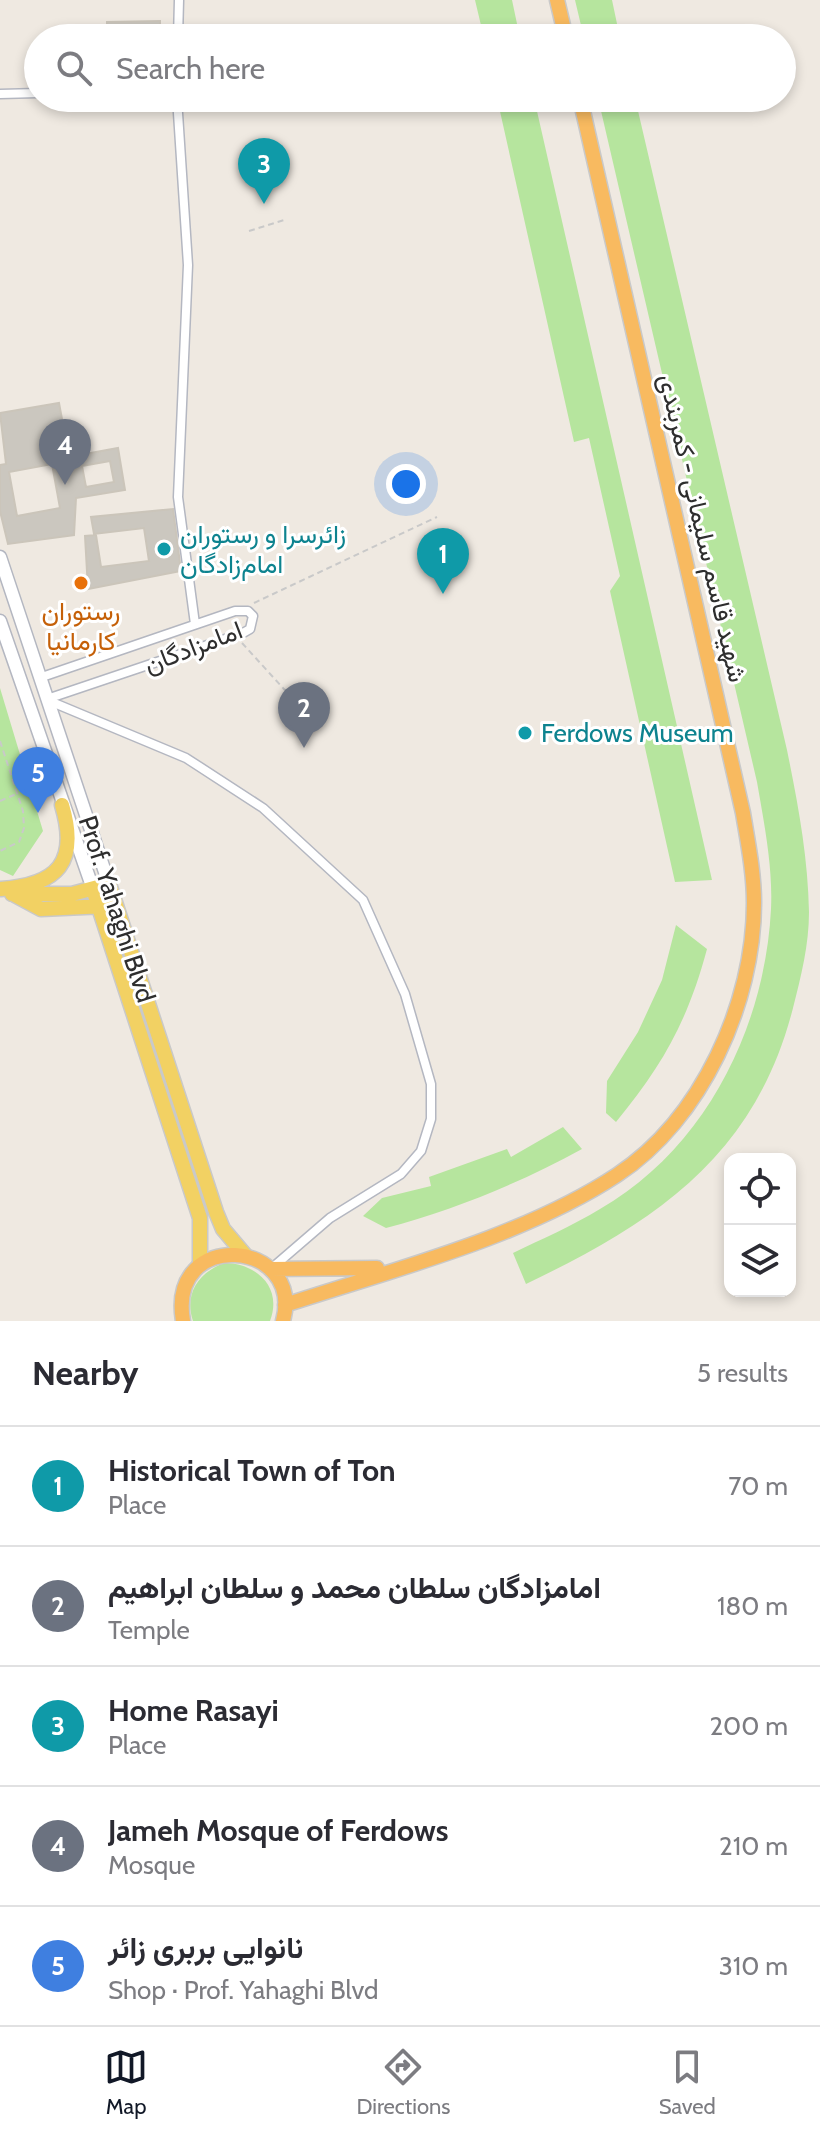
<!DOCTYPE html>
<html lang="en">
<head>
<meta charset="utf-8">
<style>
	:root { --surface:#fff; --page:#f2f2f3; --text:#2b2b33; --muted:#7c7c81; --line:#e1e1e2; --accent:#111827 }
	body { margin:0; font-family:Cabin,Vazirmatn,sans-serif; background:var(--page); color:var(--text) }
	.controls { position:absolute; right:24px; bottom:24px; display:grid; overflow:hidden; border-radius:16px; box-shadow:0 4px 12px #0003 }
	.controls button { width:72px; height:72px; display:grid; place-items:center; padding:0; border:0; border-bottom:2px solid var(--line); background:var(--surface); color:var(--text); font:40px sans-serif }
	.you { position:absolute; left:406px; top:484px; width:28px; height:28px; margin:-20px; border:6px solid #fff; border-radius:50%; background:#1a73e8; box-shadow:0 0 0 12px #1a73e833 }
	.badge { display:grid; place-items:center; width:52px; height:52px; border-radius:50%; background:var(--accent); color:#fff; font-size:26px; font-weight:700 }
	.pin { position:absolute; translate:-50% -66px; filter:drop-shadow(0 2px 4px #0008) }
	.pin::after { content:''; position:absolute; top:42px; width:28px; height:24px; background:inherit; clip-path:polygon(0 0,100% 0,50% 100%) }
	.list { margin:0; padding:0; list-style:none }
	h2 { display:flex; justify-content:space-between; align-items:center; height:104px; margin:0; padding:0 32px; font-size:34px }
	h2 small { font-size:26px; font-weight:400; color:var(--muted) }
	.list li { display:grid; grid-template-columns:52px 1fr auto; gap:24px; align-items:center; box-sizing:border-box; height:120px; padding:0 32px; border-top:2px solid var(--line) }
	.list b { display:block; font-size:30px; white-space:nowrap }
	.list p { margin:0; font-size:26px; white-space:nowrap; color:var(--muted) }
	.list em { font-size:26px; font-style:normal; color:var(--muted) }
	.icon { flex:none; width:44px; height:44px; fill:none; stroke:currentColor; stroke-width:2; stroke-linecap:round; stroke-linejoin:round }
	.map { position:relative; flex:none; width:820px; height:1321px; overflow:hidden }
	.search { position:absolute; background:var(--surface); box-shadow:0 4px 12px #0003; left:24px; right:24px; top:24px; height:88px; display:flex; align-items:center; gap:20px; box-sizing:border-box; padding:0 28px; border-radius:44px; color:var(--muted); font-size:30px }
	.sheet { height:704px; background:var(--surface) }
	nav { display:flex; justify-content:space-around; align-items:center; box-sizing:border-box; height:112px; border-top:2px solid var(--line); background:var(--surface); font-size:22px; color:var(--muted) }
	nav a { display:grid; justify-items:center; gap:4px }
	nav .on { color:var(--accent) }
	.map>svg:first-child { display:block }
	.green { fill:#b6e59e }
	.building { fill:#cbc7bf; stroke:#cbc5ba; stroke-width:2; fill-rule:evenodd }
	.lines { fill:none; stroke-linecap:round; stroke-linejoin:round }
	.minor-casing { stroke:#b4b7c1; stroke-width:11 }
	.secondary-casing { stroke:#b4b7c1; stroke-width:15 }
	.primary-casing { stroke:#c9c9c9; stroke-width:17 }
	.trunk-casing { stroke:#c9c9c9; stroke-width:17 }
	.path { stroke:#c9c9c9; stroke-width:2; stroke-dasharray:6 4; stroke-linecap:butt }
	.minor { stroke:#fff; stroke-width:8 }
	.secondary { stroke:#fff; stroke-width:12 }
	.primary { stroke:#f2d163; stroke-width:14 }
	.trunk { stroke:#f8ba60; stroke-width:14 }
	.culture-dot { fill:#0f9aa8; stroke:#fff; stroke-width:3 }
	.food-dot { fill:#e8710a; stroke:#fff; stroke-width:3 }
	.labels { text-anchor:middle; stroke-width:6; stroke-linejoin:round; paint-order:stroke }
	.street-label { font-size:26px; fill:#2e2e2e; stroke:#fff }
	.culture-label { font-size:26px; fill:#0d838f; stroke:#fff; text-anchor:start }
	.food-label { font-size:26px; fill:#c56008; stroke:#fff }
</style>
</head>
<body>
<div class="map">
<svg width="820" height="1321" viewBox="0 0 820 1321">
	<rect width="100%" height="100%" fill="#efe9e1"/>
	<path class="green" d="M475 0H512L520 38H484Z
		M575 0H612L620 38H584Z
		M497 98H534L712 880 675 882 610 591 620 576 589 438 574 442Z
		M598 98H635L787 750C798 804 808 857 809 912 809 945 801 976 793 1008 755 1156 657 1221 526 1284L513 1253C542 1239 572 1226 600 1209 706 1148 765 1027 771 909 773 866 764 823 757 782Z
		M0 688 43 831 13 876 0 870Z
		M676 925 707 949C688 1020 663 1065 616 1122L606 1113 607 1081 638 1032 662 980Z
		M563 1127 582 1149C520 1183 454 1210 386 1228L363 1216 382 1198 431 1186 429 1177 507 1149 511 1157Z
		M224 1263C256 1263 283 1287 270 1321H193C184 1294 198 1273 224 1263Z"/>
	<path class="building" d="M160 21V38H142V34L107 38V22Z
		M59 403 69 457 118 448 125 490 76 498 74 535 8 544 0 511V465L6 464 0 413ZM110 461 114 482 86 487 82 466ZM52 464 60 508 17 516 9 472Z
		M173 509 181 571 88 589 85 536 96 535 101 567 149 561 144 528 94 534 91 517Z"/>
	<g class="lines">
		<g class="minor-casing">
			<path id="minor" d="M178 38 179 0
				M0 94 38 93
				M177 98 188 265 178 497 195 624
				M39 678 235 611H248L253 616 250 629 243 633 47 699
				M47 700 186 758 263 808 363 900 405 994 431 1084V1119L421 1151 401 1174 330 1218 272 1268"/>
		</g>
		<g class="secondary-casing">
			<path id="secondary" d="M0 557 109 884
				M0 621 93 889"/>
		</g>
		<g class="primary-casing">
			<path id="primary" d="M1 889C58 885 79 862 62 805
				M93 889 200 1218V1265
				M12 894H72L109 884 216 1212 223 1229 245 1255
				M15 895 41 909 106 906"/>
		</g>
		<g class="trunk-casing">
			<path id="trunk" d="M557 0 566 38
				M270 1269 377 1268
				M285 1305C392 1270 523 1237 617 1175 702 1119 754 1003 754 903 754 873 748 843 743 813L580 98
				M183 1321C167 1227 305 1239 283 1321"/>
		</g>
		<path class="path" d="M249 231 284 220
			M254 603 437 517
			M242 643 314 722
			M0 741 23 811 24 828 19 842 0 851
			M0 801 16 794"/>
		<use href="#minor" class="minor"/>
		<use href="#secondary" class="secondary"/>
		<use href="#primary" class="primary"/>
		<use href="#trunk" class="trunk"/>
	</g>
	<g class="culture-dot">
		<circle cx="164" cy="549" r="8"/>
		<circle cx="525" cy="733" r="8"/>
	</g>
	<circle class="food-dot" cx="81" cy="583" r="8"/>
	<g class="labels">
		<g class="street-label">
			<text transform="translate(703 528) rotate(77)" y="9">شهید قاسم سلیمانی - کمربندی</text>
			<text transform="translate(193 647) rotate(-21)" y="9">امامزادگان</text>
			<text transform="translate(117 909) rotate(72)" y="9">Prof. Yahaghi Blvd</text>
		</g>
		<g class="culture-label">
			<text x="180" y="543">زائرسرا و رستوران<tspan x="180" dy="30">امام‌زادگان</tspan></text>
			<text x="541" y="742">Ferdows Museum</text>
		</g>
		<g class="food-label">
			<text x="81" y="620">رستوران<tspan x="81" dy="30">کارمانیا</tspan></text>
		</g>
	</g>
</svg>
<div class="controls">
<button><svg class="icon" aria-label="locate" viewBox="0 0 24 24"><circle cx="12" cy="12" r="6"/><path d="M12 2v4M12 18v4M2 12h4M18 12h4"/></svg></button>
<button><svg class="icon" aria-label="layers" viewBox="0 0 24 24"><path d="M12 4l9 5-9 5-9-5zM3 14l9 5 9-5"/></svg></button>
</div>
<div class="you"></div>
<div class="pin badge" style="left:443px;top:594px;background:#0f9aa8">1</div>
<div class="pin badge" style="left:304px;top:748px;background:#6b7280">2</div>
<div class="pin badge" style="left:264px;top:204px;background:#0f9aa8">3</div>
<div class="pin badge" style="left:65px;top:485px;background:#6b7280">4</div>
<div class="pin badge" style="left:38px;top:813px;background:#3f7fe0">5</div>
<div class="search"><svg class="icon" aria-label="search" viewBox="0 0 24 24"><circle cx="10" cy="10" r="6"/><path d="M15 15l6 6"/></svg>Search here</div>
</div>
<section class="sheet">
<h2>Nearby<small>5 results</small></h2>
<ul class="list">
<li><span class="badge" style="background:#0f9aa8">1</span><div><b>Historical Town of Ton</b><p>Place</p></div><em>70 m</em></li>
<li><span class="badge" style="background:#6b7280">2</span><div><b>امامزادگان سلطان محمد و سلطان ابراهیم</b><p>Temple</p></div><em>180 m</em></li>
<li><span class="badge" style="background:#0f9aa8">3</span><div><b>Home Rasayi</b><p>Place</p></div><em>200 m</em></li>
<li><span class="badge" style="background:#6b7280">4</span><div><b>Jameh Mosque of Ferdows</b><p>Mosque</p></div><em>210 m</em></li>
<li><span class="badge" style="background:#3f7fe0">5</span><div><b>نانوایی بربری زائر</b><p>Shop · Prof. Yahaghi Blvd</p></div><em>310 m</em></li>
</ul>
</section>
<nav>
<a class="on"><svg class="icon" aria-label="map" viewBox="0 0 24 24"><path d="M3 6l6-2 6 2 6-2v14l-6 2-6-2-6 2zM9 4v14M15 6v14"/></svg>Map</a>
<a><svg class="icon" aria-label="directions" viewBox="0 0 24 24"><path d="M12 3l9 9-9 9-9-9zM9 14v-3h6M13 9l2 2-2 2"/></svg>Directions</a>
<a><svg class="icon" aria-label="saved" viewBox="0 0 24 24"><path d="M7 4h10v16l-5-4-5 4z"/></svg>Saved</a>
</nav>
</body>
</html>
